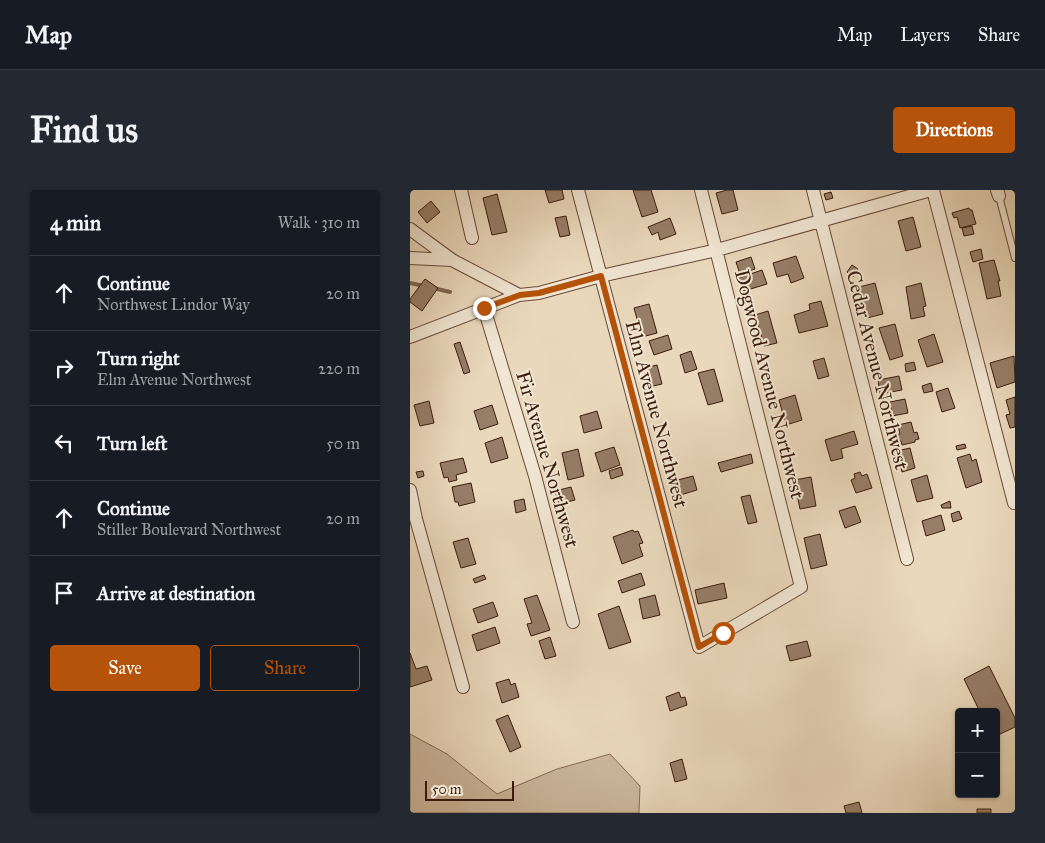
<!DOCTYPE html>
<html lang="en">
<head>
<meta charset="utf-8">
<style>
	:root { --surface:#171b24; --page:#242831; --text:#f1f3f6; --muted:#9ea1a6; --line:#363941; --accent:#b45309 }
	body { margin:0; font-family:"IM FELL Great Primer",serif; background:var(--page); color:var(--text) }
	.controls { position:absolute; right:15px; bottom:15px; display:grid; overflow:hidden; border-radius:5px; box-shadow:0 1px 4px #0004 }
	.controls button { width:45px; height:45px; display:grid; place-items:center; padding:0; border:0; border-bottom:1px solid var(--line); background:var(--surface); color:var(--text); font:25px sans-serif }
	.scale { position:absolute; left:15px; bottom:12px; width:89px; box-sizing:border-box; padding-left:5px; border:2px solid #3c1c0c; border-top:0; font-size:14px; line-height:18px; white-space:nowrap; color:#3c1c0c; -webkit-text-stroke:4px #f1e6d3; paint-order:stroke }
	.stop { position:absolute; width:15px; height:15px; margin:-11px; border:4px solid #b45309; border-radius:50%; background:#fff }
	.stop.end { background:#b45309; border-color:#fff; box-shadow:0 1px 5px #0008 }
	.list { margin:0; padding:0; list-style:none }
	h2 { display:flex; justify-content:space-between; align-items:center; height:65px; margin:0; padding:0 20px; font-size:21px }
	h2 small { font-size:16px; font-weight:400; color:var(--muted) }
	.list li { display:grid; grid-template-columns:32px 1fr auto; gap:15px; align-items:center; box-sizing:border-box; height:75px; padding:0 20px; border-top:1px solid var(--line) }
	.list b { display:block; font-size:19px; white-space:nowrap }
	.list p { margin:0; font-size:16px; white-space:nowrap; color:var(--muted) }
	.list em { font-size:16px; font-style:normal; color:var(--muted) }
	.actions { display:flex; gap:10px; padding:15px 20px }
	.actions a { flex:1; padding:11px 0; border:1px solid var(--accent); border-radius:5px; text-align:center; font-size:18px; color:var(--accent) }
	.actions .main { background:var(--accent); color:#fff }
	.icon { flex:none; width:28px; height:28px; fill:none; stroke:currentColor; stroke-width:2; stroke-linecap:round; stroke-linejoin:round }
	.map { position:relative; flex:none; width:605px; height:623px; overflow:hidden; border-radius:5px }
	header { display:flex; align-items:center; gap:30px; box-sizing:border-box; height:70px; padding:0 25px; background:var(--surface); border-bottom:1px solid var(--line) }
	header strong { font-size:24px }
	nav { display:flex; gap:28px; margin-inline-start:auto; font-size:18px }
	.intro { display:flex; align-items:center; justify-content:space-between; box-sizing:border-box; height:120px; padding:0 30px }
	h1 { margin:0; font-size:35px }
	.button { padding:12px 22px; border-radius:5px; background:var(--accent); color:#fff; font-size:18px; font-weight:700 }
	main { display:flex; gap:30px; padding:0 30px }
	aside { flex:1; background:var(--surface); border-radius:5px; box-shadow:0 1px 4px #0004 }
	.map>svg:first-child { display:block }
	.green { fill:#ccb89e; stroke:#846a55 }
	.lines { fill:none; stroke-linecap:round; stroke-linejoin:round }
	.stream { stroke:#816652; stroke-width:4 }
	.building { fill:#967e68; stroke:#3c1c0c }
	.lane-casing { stroke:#684b38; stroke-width:8 }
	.street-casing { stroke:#684b38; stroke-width:14 }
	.lane { stroke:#f1e6d3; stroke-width:6 }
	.street { stroke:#f1e6d3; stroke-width:12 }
	.route { stroke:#b45309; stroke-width:6 }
	.labels { text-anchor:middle; stroke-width:4; stroke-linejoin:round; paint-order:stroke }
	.street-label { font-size:20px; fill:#3c1c0c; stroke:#f1e6d3 }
</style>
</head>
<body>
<header>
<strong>Map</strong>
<nav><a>Map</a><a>Layers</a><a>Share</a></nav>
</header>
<div class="intro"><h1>Find us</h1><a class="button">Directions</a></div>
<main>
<aside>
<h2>4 min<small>Walk · 310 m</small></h2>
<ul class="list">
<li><svg class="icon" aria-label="ahead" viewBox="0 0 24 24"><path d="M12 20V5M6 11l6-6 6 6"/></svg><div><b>Continue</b><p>Northwest Lindor Way</p></div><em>20 m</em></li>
<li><svg class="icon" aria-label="right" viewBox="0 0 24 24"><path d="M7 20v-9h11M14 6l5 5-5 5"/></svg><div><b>Turn right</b><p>Elm Avenue Northwest</p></div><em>220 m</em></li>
<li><svg class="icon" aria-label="left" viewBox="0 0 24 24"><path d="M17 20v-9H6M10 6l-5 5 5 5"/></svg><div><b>Turn left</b></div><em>50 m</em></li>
<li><svg class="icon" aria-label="ahead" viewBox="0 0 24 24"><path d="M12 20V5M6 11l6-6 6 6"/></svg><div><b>Continue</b><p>Stiller Boulevard Northwest</p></div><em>20 m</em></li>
<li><svg class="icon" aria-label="arrive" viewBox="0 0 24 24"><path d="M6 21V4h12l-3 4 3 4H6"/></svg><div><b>Arrive at destination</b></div></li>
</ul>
<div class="actions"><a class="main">Save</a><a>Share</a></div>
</aside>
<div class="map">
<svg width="605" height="623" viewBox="0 0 605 623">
	<rect width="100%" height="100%" fill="#ead8bc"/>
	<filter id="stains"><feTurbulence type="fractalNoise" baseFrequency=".004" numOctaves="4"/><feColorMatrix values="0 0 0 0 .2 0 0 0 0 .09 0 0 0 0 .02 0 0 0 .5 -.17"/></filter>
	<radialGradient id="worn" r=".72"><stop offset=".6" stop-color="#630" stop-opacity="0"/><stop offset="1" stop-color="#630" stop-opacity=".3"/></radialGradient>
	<path class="green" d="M0 544 37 564 87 604 147 579 200 564 230 596 229 623H0Z"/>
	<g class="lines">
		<path class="stream" d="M0 93 14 96
			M23 98 40 102"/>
	</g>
	<path class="building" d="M135 0H152L154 9 139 13Z
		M223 0H241L248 22 232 27Z
		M317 0H323L328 20 312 24 306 3Z
		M421 2 423 8 416 10 414 4Z
		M87 4 97 42 82 45 73 8Z
		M21 11 30 22 17 33 8 22Z
		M559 18 560 20H562L566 34 550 38 547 27 544 28 542 23Z
		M156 26 160 45 150 47 145 28Z
		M503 27 511 57 496 61 488 31Z
		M260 28 266 44 250 50 248 42 242 45 238 37Z
		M562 36 564 44 554 46 552 38Z
		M571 59 573 69 563 72 560 62Z
		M386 66 394 88 381 93 378 84 367 87 363 73Z
		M341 67 345 79 330 84 326 72Z
		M584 70 590 91H588L591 106 577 109 569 73Z
		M442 75 448 79 443 87 437 82Z
		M352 80 357 94 334 101 329 88Z
		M15 89 28 98 12 121 0 112V109Z
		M465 93 473 124 457 128 449 97Z
		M511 93 516 116 513 117 515 126 501 129 496 97Z
		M411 111 418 136 389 143 384 125 400 120 399 114Z
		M239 114 247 143 232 147 224 118Z
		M358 121 367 153 354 156 345 125Z
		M485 134 493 166 480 170 469 138Z
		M524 144 533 172 517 177 508 150Z
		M258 145 262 159 244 165 239 151Z
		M50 152 60 182 54 184 44 154Z
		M281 161 287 179 275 183 270 165Z
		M604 166 605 192 587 198 580 173Z
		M414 168 419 186 408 189 403 171Z
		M504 172 506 180 496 182 495 174Z
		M247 175 252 194 239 197 234 178Z
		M304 179 313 211 298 215 288 183Z
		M489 186 492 200 470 204 468 190Z
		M521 193 523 201 514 203 512 196Z
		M538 198 545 218 532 222 526 202Z
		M385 205 392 230 376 235 369 210Z
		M605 207V237L600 238 596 225 600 224 596 210Z
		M495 209 498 223 482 226 480 212Z
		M19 211 24 233 10 236 4 215Z
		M82 215 88 234 70 240 64 221Z
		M187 221 192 238 174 243 170 226Z
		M501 232 504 243 507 242 509 249 505 250V252L492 255 491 251 486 252 484 245 490 244 488 235Z
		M444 241 448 254 431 259 433 268 421 271 415 250Z
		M92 247 98 268 81 273 75 253Z
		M555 254 556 258 547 260 546 256Z
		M204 257 210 275 191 282 185 263Z
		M500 258 505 278 492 282 487 261Z
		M168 259 174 286 158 290 152 263Z
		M341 264 343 273 311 282 308 273Z
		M560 264 562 271 566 269 572 292 556 298 547 268Z
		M53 268 57 282 46 285 47 290 39 292 38 287 34 288 30 273Z
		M211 277 213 285 201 289 199 281Z
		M13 281 14 286 8 288 6 282Z
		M450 282 452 286 457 284 462 298 446 303 441 290 445 288 444 284Z
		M517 285 523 308 507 312 501 290Z
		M283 286 287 300 264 307 260 292Z
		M401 287 406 316 390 319 384 290Z
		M61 293 65 312 49 316 48 312H45L42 297Z
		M161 297 165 310 149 314 145 301Z
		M340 305 347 332 338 334 331 307Z
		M114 309 116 320 106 323 104 311Z
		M540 311 541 318H532L531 315Z
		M445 316 451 332 435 338 429 321Z
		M549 321 552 329 543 332 541 324Z
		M531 325 535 340 516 346 512 331Z
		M223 340 224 342 228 341 233 353 229 354 233 366 212 374 203 347Z
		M410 344 417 375 401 379 394 348Z
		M58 348 66 374 51 378 43 352Z
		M231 383 235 395 212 403 208 391Z
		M74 385 76 389 65 393 63 389Z
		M314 393 317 408 288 414 285 400Z
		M127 405 140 440 121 446 117 434 122 433 114 409Z
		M245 405 250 425 233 429 229 409Z
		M83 412 88 426 68 433 63 419Z
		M209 416 221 452 199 459 188 424Z
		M85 437 90 453 67 461 62 445Z
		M140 447 146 466 135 469 129 451Z
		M397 451 401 466 380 471 376 456Z
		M0 463 6 479 17 476 22 490 0 497Z
		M579 476 605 528V537L586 546V522H570L554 489Z
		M99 489 101 495 105 493 109 507 92 513 86 493Z
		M269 502 271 508 275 507 277 515 260 521 256 507Z
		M98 525 111 557 100 562 86 530Z
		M272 569 277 589 265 592 260 573Z
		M449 612 452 623H436L434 616Z
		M567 619H581V623H567Z"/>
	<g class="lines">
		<g class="lane-casing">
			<path id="lane" d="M589 6 605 68"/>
		</g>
		<g class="street-casing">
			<path id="street" d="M51 0 62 48
				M168 0 289 457 391 397 291 0
				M403 0 497 369
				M523 0 604 313
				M587 0 589 6
				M0 39 42 70
				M0 68 42 70 109 105 129 103 191 86 307 60 521 0
				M74 118 125 286 163 432
				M0 147 109 105
				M0 300 6 329 53 497"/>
		</g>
		<use href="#lane" class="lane"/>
		<use href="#street" class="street"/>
	</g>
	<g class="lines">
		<path class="route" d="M74 118 110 105 129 103 191 86 289 457 313 443"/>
	</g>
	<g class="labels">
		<g class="street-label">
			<text transform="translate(468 180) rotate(76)" y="7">Cedar Avenue Northwest</text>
			<text transform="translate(360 194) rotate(76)" y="7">Dogwood Avenue Northwest</text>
			<text transform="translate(247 224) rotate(75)" y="7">Elm Avenue Northwest</text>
			<text transform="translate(138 269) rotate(74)" y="7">Fir Avenue Northwest</text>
		</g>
	</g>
	<rect width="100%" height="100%" filter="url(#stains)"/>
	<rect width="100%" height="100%" fill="url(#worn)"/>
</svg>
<div class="controls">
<button>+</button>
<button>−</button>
</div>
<div class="scale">50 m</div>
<div class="stop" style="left:313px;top:443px"></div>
<div class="stop end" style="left:74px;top:118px"></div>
</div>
</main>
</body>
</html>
